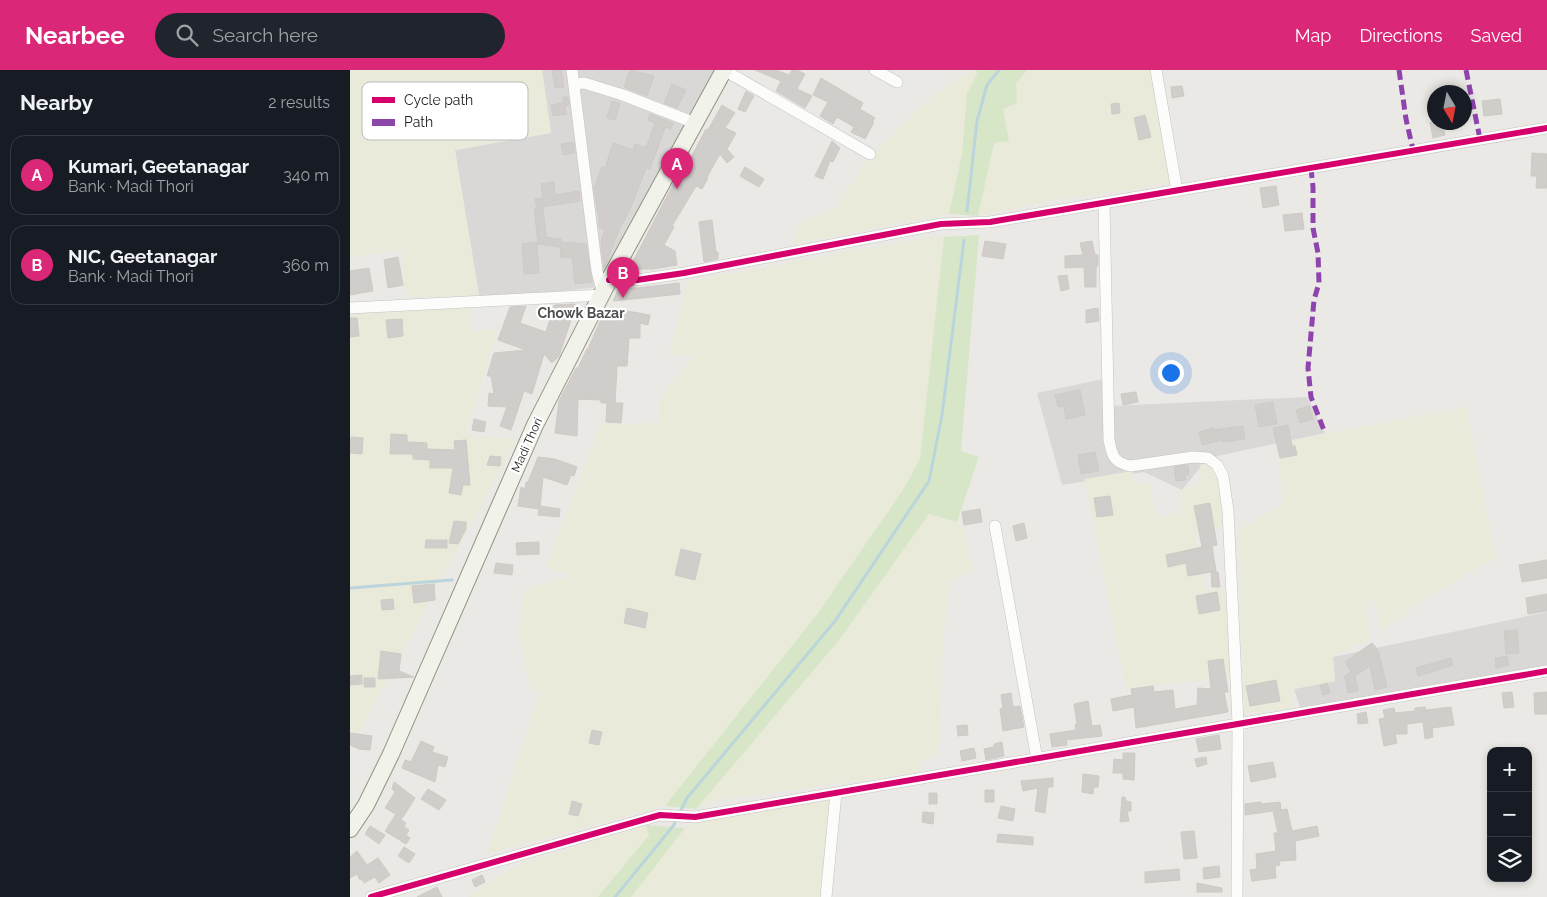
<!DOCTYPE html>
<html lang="en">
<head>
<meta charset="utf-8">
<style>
	:root { --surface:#171b24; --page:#20242c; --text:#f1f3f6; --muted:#9ea1a6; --line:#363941; --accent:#db2777 }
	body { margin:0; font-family:Raleway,sans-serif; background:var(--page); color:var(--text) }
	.controls { position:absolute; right:15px; bottom:15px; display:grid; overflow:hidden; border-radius:10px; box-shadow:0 2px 8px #0003 }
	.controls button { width:45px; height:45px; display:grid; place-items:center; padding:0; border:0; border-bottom:1px solid var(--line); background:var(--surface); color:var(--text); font:25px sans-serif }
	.compass { position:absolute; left:1077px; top:15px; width:45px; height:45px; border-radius:50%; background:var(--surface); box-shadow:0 2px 8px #0003; rotate:170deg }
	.you { position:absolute; left:820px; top:302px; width:18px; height:18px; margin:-12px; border:4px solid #fff; border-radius:50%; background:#1a73e8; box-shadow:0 0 0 8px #1a73e833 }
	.badge { display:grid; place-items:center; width:32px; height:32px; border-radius:50%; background:var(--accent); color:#fff; font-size:16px; font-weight:700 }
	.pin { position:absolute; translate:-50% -41px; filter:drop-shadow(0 1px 2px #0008) }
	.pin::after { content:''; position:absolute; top:26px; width:18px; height:15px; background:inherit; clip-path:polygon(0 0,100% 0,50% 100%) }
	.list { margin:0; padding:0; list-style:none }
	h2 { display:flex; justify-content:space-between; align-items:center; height:65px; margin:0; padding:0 20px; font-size:21px }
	h2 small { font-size:16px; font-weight:400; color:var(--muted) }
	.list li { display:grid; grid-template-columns:32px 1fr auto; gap:15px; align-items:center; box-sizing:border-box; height:80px; margin:0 10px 10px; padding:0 10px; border:1px solid var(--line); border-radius:15px }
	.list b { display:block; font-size:19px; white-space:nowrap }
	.list p { margin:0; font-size:16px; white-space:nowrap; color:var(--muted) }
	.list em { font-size:16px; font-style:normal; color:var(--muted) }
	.icon { flex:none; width:28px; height:28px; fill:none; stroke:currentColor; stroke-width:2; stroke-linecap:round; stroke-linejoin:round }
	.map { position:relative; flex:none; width:1197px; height:827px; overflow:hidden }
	header { display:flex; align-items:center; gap:30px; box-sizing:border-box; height:70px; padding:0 25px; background:var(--accent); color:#fff }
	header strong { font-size:24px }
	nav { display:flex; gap:28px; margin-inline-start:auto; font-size:18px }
	.search { width:350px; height:45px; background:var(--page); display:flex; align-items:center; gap:12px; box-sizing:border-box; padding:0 18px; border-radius:28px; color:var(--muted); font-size:19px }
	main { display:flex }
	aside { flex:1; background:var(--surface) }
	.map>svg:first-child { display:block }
	.residential { fill:#dad8d6 }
	.farmland { fill:#e9ead9 }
	.grass { fill:#d7e6c6 }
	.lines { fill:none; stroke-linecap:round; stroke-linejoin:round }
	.stream { stroke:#bbd5dc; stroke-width:3 }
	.building { fill:#d0cdca; stroke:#cecac6 }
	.street-casing { stroke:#c3c2c1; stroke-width:12 }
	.secondary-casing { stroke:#91927f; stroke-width:18 }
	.street { stroke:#fcfcfb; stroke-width:11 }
	.secondary { stroke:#f1f2ea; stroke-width:16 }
	.quiet { stroke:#8e44ad; stroke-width:5; stroke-dasharray:10 5; stroke-linecap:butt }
	.cycleway-casing { stroke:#fff; stroke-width:9 }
	.cycleway { stroke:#d6006c; stroke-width:6 }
	.labels { text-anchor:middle; stroke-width:4.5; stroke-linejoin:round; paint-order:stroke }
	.street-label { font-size:12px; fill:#1c1c1c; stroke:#fff }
	.neighbourhood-label { font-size:14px; font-weight:bold; fill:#4f4f4f; stroke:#fff }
	.key { fill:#fff; stroke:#bbb; stroke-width:1 }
	.key-label { font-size:14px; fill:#1c1c1c }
</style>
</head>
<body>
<header>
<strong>Nearbee</strong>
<div class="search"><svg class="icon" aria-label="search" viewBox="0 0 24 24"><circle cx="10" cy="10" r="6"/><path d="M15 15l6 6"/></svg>Search here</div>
<nav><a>Map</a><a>Directions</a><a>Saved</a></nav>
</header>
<main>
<aside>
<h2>Nearby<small>2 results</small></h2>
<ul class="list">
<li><span class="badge">A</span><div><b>Kumari, Geetanagar</b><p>Bank · Madi Thori</p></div><em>340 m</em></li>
<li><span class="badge">B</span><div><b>NIC, Geetanagar</b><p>Bank · Madi Thori</p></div><em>360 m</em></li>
</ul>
</aside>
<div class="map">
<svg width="1197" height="827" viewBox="0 0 1197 827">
	<rect width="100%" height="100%" fill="#ebe9e5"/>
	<path class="residential" d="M192 0H374L249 217 130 230 105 80 201 63Z
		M758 308 759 336 957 327 975 363 858 388 832 420 794 402 712 415 687 323Z
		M1197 542V601L952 643 944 619 985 611 983 587Z"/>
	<path class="farmland" d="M0 0H192L201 63 105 80 129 227H56L51 179 0 188Z
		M621 0H626L627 5 617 23 612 84 599 144 444 174 448 155 453 150 477 142 485 137 518 89 575 32Z
		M677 0H803L822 113 701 131 628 146 644 73 659 70 653 39 666 33V13Z
		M583 166 594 167 570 389 553 420 468 543 315 736 137 784 190 621 180 619 169 563 174 520 223 505 195 497 251 354 278 355 310 352V327L345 285 319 286 337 212Z
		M119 235 120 262 148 258 116 365 167 369 0 679V243Z
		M1116 337 1146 488 1075 528 1030 563 1025 528 1015 541 1021 568 983 587 985 611 944 619V638L895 643 888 460 933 435 927 373Z
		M850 394 856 396 864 401 870 412 872 458 845 463 856 521 876 519 879 607 776 619 735 409 782 401 785 414 798 413 807 447 832 442V420L851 415Z
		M579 444 607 453 614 459 622 501 600 511 593 572 588 686 570 690V702L365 731 346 739 490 569Z
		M480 730 481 738 471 827H279L335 758 368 746Z
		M296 755 299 765 248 827H118L169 794Z"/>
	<path class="grass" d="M626 0H677L666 13 667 33 653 39 659 71 644 73 628 146 599 144 612 84 617 23 627 5Z
		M629 165 611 381 629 387 607 452 579 444 490 569 346 739 315 736 468 543 553 420 570 389 594 167Z
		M296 755 335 758 281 827H248L299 765Z"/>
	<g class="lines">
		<path class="stream" d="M617 141 627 51 637 15 649 0
			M0 518 102 510
			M329 744 337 728 485 551 579 411 592 345 614 170
			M265 827 324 755 326 749"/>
	</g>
	<path class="building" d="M202 0H211L214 17 205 18Z
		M280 0 304 6 297 26 274 17Z
		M405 0H426L439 5 442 0H447L455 4 447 19 462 26 455 38 426 21 431 11Z
		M471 8 513 33 510 39 525 48 522 52H524L515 69 501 62 504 57 487 47 483 54 470 46 478 32 463 25Z
		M322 14 336 20 327 38 314 33Z
		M832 16 834 26 822 28 821 17Z
		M396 21 404 26 395 42 388 39Z
		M213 27H218L219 35 215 36 216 44 203 46 201 35 213 33Z
		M1150 29 1152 44 1134 46 1132 31Z
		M262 31 270 33 265 50 257 48Z
		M769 33 770 43 762 44 761 34Z
		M372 35 385 43 375 58 386 63 377 79 384 87 377 93 370 84 357 107 358 108 352 119 346 116 322 156 324 157 314 175 325 181 327 195 304 199H279L327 107H329L334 96 336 97 356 59 358 60Z
		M300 44 323 53 321 59 315 57 300 99 296 98 283 132 273 153H272L258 188H259L254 198 251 171 255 160 249 157V145L248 144 244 118 252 97 255 98 263 73 283 80 285 74 296 78 305 53 298 50Z
		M795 45 801 67 789 70 784 48Z
		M1080 52H1092L1095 65 1083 68Z
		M482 71 490 78 483 92 480 91 473 109 465 106Z
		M223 72 225 83 213 85 211 74Z
		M1182 83 1197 84V118H1186L1187 106H1181Z
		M395 97 414 109 409 117 390 106Z
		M204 112 205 125 229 121 230 131 187 138 185 129 193 128 191 114Z
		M926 116 929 135 913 138 910 118Z
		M184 138H193L196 167 211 169V172L236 174 242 212 225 214 222 187 211 188 210 177 188 174Z
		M952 143 954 159 935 161 933 145Z
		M362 150 366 182H368V189L354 192 349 152Z
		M635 171 656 174 653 189 632 186Z
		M742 171 745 185H748V196H746V217H735L734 197 715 198V186L733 185 730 173Z
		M187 172 189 203 174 204 172 174Z
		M48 187 53 215 38 218 34 190Z
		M19 198 23 221 0 225V201Z
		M717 205 719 219 711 221 708 206Z
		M329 213 330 224 263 231 269 218H287Z
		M224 234 226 235 209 286 202 293 194 284 182 324 174 321 161 360 150 356 157 337 138 336 139 323 144 324 141 306H137L144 283 176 280 148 270 160 237 176 236 170 253 196 262 204 235Z
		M259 238 300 245 298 255 290 253V268H279L277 296H267L265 333H273L271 353 256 352 257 333H251V330L228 329 227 366 205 363 209 331 226 298H228L237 279H238L255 240 258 241Z
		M748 238 749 251 736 253V240Z
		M0 248H7L9 266 0 267Z
		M52 249 53 266 38 268 36 250Z
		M730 320 735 345 716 349 714 336 708 337 705 325Z
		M786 322 788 332 773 335 771 324Z
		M923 332 927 354 909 357 905 335Z
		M959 336 963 349 950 353 946 340Z
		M124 349 136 352 134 362 122 360Z
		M938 355 942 376H945L947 385 930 388 923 358Z
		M893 356 895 369 873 372V370L852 375 849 362 863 358V360Z
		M41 364 57 365V372L77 373V379L105 380 104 371 116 370 120 415H113L111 425 99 423 103 398H80V390L63 389V384H40Z
		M1 367 13 368 12 384 0 383Z
		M745 382 749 401 731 404 728 385Z
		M140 386 151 387 150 396 137 395Z
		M188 387 205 389 227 397 224 406 221 405 217 415 193 407 190 436 210 439 209 447 188 445 189 439 168 436 171 417 175 419 176 412H178Z
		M838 395 839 405H835L836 410 826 411 824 397Z
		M760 426 763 445 747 447 744 428Z
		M860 433 867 475 862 476 866 501 838 506 836 493 818 497 816 485 852 477 844 436Z
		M630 439 632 452 614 455 612 442Z
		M104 451 116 452V459L108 474 99 473Z
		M674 453 677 468 666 471 663 456Z
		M76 470H97V478H75Z
		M189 472V484L167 485 166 473Z
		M331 479 351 484 345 510 325 505Z
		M1197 490V508L1172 512 1169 495Z
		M146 493 163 495 162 505 144 503Z
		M861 502H868L870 517H862Z
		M84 514 85 530 64 533 62 516Z
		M867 522 870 540 849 544 846 526Z
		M1197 524V541L1178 544 1176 528Z
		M43 529 44 539 32 540 31 530Z
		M277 538 298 543 295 558 274 553Z
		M1167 560 1169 583 1156 584 1154 561Z
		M1022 573 1028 580 1037 617 1025 620 1020 596 1005 606 1008 621 998 623 996 611 994 607 1001 601 995 592Z
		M31 581 51 584 49 601 64 607 28 609Z
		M1157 586 1159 595 1146 598 1145 588Z
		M1101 588 1103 595 1068 606 1066 598Z
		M873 589 878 622H874L878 642 786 658 784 637 763 641 761 629 782 625 781 619 803 616 804 622 823 620 825 639 847 635 848 618 861 619 858 591Z
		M12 605V614L0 615V606Z
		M14 608H25V617H14Z
		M926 610 930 631 900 636 896 616Z
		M977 613 980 623 973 625 970 616Z
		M1162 622 1164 637 1154 638 1152 623Z
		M1197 622V644H1185L1184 623Z
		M661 623 663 637 670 636 674 657 653 661 650 639 653 638 651 625Z
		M738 631 742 656 750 655 752 666 716 670 717 675 702 677 700 664 726 660 725 655 727 654 724 634Z
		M1075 637 1076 640 1101 637 1104 655 1082 658 1083 667 1075 669 1073 652 1057 654V664H1045L1047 673 1034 676 1029 649 1035 648 1033 640 1044 638 1045 643 1065 641V638Z
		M1016 642 1018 653 1008 654 1007 644Z
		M617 655 618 665 608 666 607 656Z
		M242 660 252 662 249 675 239 673Z
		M0 663 22 666 20 680 9 679 0 675Z
		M869 665 871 679 849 682 846 669Z
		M71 671 84 677 82 682 98 687 95 697 88 695 85 712 52 698 55 690 61 692Z
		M652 672 654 686 636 690 634 679 644 677V674Z
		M624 678 626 688 612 691 610 681Z
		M773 683H785L784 710 773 709V703H763L764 689 773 690Z
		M856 687 857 694 847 697 845 689Z
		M923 692 926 707 901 712 898 696Z
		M733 704 749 706 748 717H744L743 724 732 722Z
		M703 708V717H698L695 743 685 741 688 718 673 721 671 711Z
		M44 712 65 728 51 750 56 753 54 757 59 760 56 765 60 768 56 774 35 761 46 744 35 738 45 722 42 719Z
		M78 719 96 730 89 740 71 729Z
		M635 720H644V732H635Z
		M579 723H587V734H579Z
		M772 727H775L776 731 781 732V741H777L779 751 770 752Z
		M222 731 232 734 228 746 219 744Z
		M911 732V734L930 732 931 740 937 739 942 761 967 756 969 766 945 771 946 790 929 791 930 795 925 796 926 808 902 811 900 800 907 799 906 784 926 781 924 763H928L923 741 895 745V734Z
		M651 736 665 739 663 751 648 748Z
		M573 742 584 743 583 754 572 752Z
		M20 756 35 765 29 774 15 764Z
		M844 761 847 788 834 789 831 762Z
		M648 764 683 767V775L647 772Z
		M54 777 65 784 59 793 48 786Z
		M7 781 17 795 28 788 40 805 29 813 25 807 14 813 12 809 10 810 7 804 0 808V787Z
		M869 796 870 807 854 809 853 798Z
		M829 799 830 810 795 813V802Z
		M132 805 135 812 125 817 122 810Z
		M847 813 872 818V822H847Z
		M87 817 92 827H67Z"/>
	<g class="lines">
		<g class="street-casing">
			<path id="street" d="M374 0 520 84
				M525 0 547 12
				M806 0 827 121
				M224 14 234 13 273 25 345 53
				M754 133 759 370C762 386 764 393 781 396L843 387 858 388 867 395 873 406 878 441 888 653 887 827
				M259 210H287L334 203 591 154 640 152 1197 58
				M0 238 253 225 247 201 222 0
				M645 456 687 689
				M21 827 310 745 345 747 1197 601
				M476 827 486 723"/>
		</g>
		<g class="secondary-casing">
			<path id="secondary" d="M0 759 16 735 41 684 185 355 259 210 374 0"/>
		</g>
		<use href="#street" class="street"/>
		<use href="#secondary" class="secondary"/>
		<path class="quiet" d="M1049 0 1056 49 1063 80
			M1116 0 1130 69
			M961 98 963 117V158L968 183 969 213 964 230 958 298 961 327 975 363"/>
		<g class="cycleway-casing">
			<path id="cycleway" d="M259 210H287L334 203 591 154 640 152 1197 58
				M21 827 310 745 345 747 1197 601"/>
		</g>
		<use href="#cycleway" class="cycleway"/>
	</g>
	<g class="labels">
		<g class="street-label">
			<text transform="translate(177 375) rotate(-66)" y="4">Madi Thori</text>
		</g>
		<g class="neighbourhood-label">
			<text x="231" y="248">Chowk Bazar</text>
		</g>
	</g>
	<rect x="12" y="12" width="166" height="58" rx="8" class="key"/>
	<rect x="22" y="27" width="23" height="6" fill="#d6006c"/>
	<rect x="22" y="49" width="23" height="7" fill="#8e44ad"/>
	<g class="key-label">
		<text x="54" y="35">Cycle path</text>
		<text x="54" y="57">Path</text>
	</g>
</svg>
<div class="controls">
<button>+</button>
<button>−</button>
<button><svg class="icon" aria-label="layers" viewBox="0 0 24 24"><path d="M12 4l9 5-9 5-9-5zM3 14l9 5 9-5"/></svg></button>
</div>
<svg class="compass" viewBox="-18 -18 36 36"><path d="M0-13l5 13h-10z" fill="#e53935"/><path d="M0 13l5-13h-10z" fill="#9ea1a6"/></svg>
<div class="you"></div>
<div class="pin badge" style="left:327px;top:119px">A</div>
<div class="pin badge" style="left:273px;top:228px">B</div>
</div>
</main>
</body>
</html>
